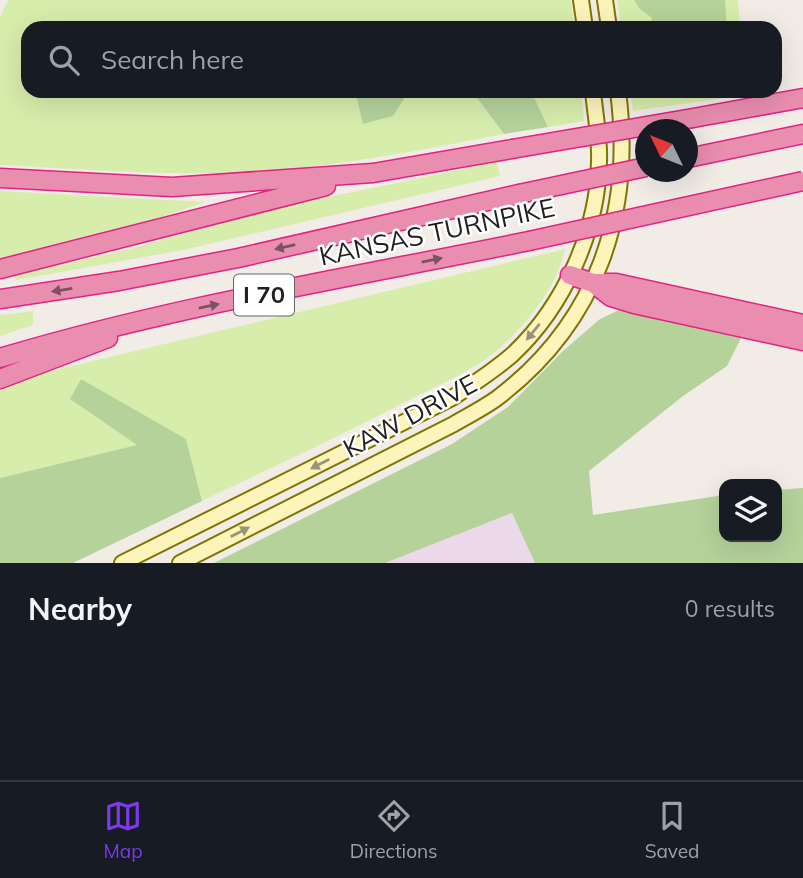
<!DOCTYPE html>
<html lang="en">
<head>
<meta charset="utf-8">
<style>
	:root { --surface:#171b24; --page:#20242c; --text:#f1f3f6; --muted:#9ea1a6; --line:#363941; --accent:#7c3aed }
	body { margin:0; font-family:Mulish,sans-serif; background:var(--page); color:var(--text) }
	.controls { position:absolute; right:21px; bottom:21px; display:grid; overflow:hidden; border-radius:14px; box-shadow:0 7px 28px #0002 }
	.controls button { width:63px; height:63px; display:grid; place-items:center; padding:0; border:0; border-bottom:2px solid var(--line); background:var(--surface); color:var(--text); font:35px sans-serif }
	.compass { position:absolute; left:635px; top:119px; width:63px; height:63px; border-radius:50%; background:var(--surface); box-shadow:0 7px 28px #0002; rotate:313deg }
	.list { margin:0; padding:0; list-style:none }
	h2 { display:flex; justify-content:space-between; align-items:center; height:91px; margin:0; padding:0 28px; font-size:30px }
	h2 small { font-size:23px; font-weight:400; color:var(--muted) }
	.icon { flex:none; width:38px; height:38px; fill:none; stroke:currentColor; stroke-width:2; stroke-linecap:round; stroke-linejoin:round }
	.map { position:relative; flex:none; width:803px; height:563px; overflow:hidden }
	.search { position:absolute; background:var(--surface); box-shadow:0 7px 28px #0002; left:21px; right:21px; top:21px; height:77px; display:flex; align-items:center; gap:18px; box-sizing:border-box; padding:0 24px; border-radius:21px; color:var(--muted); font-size:26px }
	.sheet { height:217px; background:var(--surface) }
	nav { display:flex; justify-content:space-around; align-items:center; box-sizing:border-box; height:98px; border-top:2px solid var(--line); background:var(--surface); font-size:19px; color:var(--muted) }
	nav a { display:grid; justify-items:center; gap:4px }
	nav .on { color:var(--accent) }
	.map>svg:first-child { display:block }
	.industrial { fill:#ebd9eb }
	.grass { fill:#d7edac }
	.forest { fill:#b5d29b }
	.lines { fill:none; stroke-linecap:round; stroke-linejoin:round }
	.secondary-casing { stroke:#7f7601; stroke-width:18 }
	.motorway-casing { stroke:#e12385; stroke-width:21 }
	.secondary { stroke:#fcf4bb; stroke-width:14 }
	.motorway { stroke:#ea8eaf; stroke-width:18 }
	.motorway-bridge-casing { stroke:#e12385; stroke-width:21; stroke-linecap:butt }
	.motorway-bridge { stroke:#ea8eaf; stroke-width:18 }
	.oneway { fill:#7b5261 }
	.oneway2 { fill:#999576 }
	.labels { text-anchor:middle; stroke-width:5; stroke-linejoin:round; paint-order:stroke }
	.shield { fill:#fff; stroke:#646464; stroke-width:2 }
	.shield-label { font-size:24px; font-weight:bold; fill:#212121 }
	.street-label { font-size:26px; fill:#212121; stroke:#fff }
</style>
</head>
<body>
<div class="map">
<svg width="803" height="563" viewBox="0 0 803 563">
	<rect width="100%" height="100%" fill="#f2ece7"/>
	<path class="industrial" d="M512 513 535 563H385Z"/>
	<path class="grass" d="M8 0H571L574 28H28V91H355L363 123 393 116 409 91H472L504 134C436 147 368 161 299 168 200 179 99 170 0 165V17Z
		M617 0H634L639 8 653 18 650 28H621Z
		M725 0H738L740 28H727Z
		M531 91H581L584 121 548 127Z
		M630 91H745V95L633 111Z
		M497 162 500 176 183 250 16 280 14 276 133 248 276 208Z
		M0 191 206 202 146 222 0 261Z
		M565 249C558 289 515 341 480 363 458 377 433 388 409 400 341 436 271 468 202 501L186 439 70 399 138 445 0 478V389L25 377Z
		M33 311V325L0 336V315Z"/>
	<path class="forest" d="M634 0H725L727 28H650L652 18 639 8Z
		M355 91H409L393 116 363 124Z
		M472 91H531L548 127 504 134Z
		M619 310 741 338 727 366 683 396 589 471 593 515 724 495V537H777V490L803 488V563H535L512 513 385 563H214L452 444 508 407 563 351 600 319Z
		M81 379 186 439 202 501 73 563H0V478L137 445 70 399Z"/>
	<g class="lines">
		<g class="secondary-casing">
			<path id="secondary" d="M581 0 585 28
				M605 0 609 28
				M122 563 452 398C473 384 494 371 513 354 564 306 598 231 599 161 600 138 595 114 593 91
				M180 563 454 424C468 416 483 408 496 399 597 323 634 214 618 91"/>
		</g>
		<g class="motorway-casing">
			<path id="motorway" d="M693 118 803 98
				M688 158 803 134
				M0 178 172 187 373 173 512 149
				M0 269 326 186
				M570 275 593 283H616L803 324
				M593 283 611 297 634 304 803 341
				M0 299 119 281 238 258 519 194
				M0 358C173 306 353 277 529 241
				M0 379 108 338"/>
		</g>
		<use href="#secondary" class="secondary"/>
		<use href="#motorway" class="motorway"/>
		<g class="motorway-bridge-casing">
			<path id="motorway-bridge" d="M512 149 693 118
				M519 194 646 167
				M529 241 803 181"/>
		</g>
		<use href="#motorway-bridge" class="motorway-bridge"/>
	</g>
	<defs><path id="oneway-solid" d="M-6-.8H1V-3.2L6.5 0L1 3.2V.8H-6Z" transform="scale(1.75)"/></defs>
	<g class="oneway">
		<use href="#oneway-solid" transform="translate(285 247) rotate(167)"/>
		<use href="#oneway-solid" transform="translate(432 260) rotate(-12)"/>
		<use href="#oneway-solid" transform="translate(62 290) rotate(171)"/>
		<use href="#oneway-solid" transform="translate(209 306) rotate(-12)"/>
	</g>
	<g class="oneway2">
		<use href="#oneway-solid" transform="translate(533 332) rotate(129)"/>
		<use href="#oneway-solid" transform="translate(320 464) rotate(153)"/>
		<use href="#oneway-solid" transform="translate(240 532) rotate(-27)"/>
	</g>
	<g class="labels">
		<rect class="shield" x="234" y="274.5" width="60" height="41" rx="5"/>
		<g class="shield-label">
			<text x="264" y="303">I 70</text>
		</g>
		<g class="street-label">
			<text transform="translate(437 232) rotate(-12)" y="9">KANSAS TURNPIKE</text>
			<text transform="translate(410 416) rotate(-28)" y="9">KAW DRIVE</text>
		</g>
	</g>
</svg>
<div class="controls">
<button><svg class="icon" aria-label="layers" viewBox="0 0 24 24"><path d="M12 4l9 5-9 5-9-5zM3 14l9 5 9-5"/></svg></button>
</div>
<svg class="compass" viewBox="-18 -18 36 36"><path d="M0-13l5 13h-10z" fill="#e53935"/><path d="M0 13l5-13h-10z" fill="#9ea1a6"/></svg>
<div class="search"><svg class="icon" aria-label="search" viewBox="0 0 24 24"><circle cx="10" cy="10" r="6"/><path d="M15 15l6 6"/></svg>Search here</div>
</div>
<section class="sheet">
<h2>Nearby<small>0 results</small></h2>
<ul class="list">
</ul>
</section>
<nav>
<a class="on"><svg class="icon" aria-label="map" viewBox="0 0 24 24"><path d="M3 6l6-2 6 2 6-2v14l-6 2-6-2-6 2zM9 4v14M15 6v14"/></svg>Map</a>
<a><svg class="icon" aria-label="directions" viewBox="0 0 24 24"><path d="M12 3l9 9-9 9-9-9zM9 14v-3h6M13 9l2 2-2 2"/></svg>Directions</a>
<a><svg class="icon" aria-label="saved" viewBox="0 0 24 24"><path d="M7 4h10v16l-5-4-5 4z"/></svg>Saved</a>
</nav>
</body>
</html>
